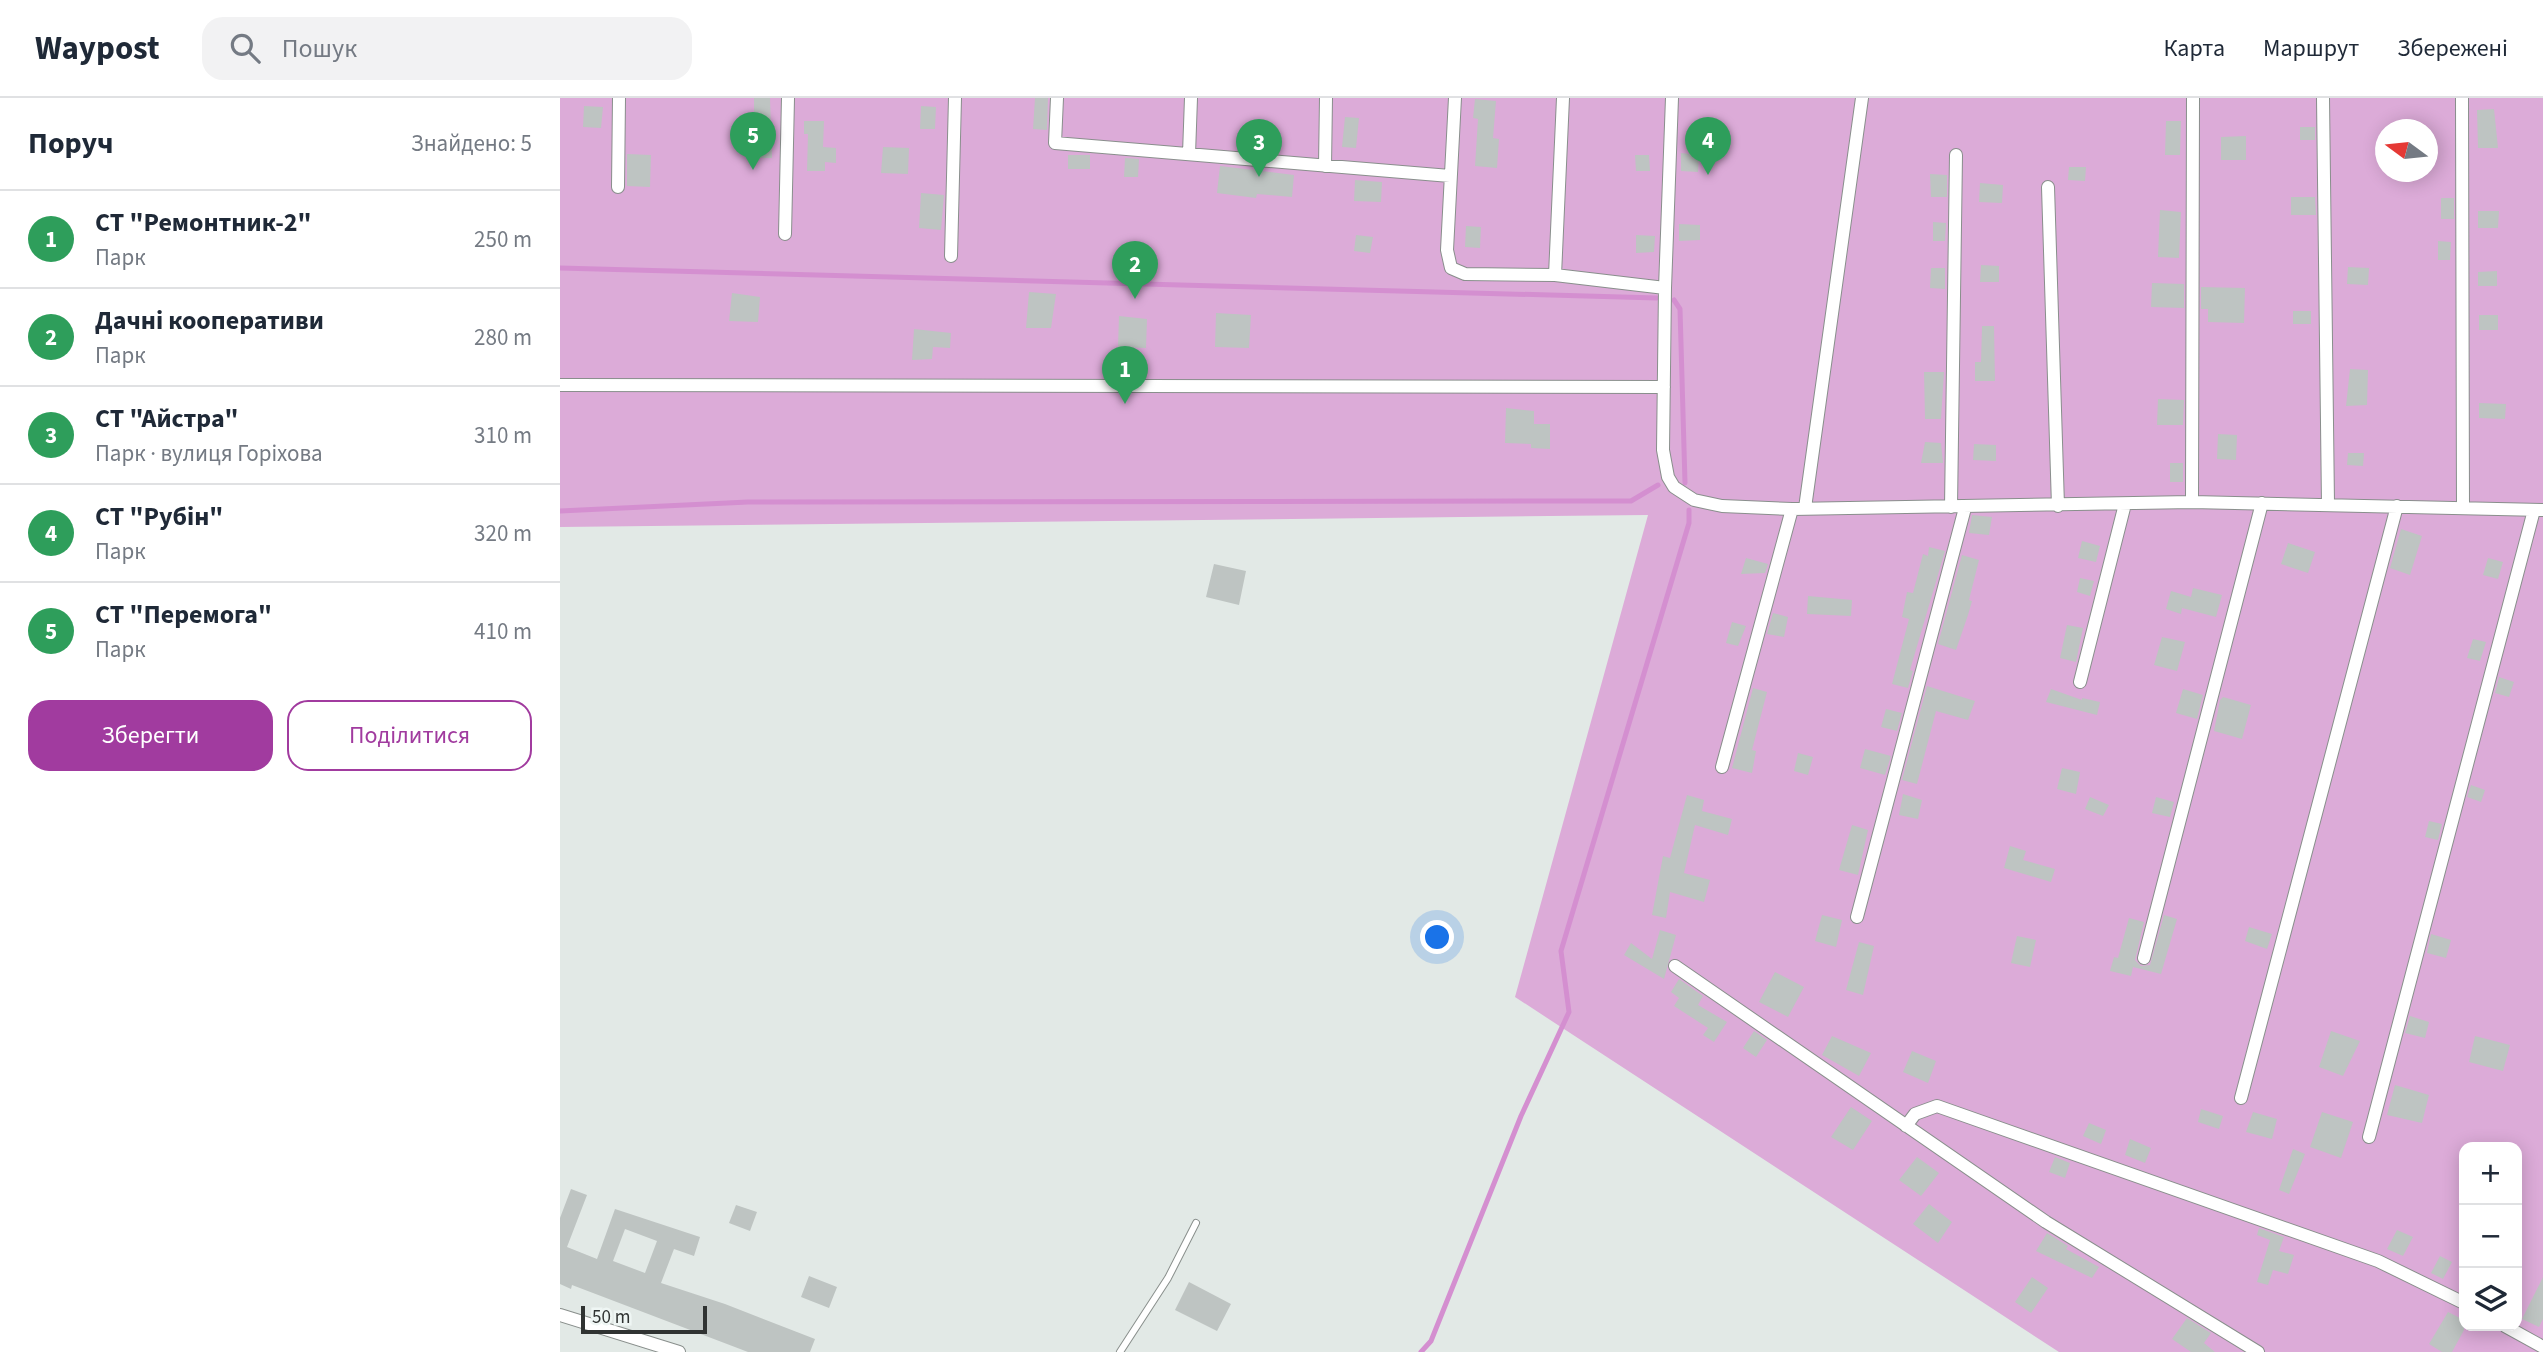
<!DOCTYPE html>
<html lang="uk">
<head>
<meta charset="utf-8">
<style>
	:root { --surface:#fff; --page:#f2f2f3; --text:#1f2937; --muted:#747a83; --line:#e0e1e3; --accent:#a13b9f }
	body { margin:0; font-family:"Source Sans 3",sans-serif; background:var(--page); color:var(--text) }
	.controls { position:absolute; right:21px; bottom:21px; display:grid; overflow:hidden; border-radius:14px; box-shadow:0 4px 18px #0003 }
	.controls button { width:63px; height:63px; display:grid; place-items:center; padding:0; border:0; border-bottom:2px solid var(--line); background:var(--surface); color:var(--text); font:35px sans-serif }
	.compass { position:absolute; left:1815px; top:21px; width:63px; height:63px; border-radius:50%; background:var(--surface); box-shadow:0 4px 18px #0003; rotate:285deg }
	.scale { position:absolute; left:21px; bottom:18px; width:126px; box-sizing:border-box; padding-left:7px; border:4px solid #303332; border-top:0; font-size:19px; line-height:24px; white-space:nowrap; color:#303332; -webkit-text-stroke:5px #eff6f4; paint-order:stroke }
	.you { position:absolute; left:878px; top:840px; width:24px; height:24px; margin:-18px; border:5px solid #fff; border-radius:50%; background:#1a73e8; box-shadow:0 0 0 10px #1a73e833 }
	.badge { display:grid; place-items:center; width:46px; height:46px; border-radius:50%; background:var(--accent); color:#fff; font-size:23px; font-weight:700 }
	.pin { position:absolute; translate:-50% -58px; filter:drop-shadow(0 2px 4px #0008) }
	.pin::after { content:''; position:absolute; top:37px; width:24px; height:21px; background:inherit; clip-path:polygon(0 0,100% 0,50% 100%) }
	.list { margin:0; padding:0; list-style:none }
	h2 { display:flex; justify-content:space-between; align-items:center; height:91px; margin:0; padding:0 28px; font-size:30px }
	h2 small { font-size:23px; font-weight:400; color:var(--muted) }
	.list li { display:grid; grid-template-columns:46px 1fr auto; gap:21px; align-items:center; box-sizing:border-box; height:98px; padding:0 28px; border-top:2px solid var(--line) }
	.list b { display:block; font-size:26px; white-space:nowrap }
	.list p { margin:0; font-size:23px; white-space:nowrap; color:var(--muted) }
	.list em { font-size:23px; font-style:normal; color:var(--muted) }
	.actions { display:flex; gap:14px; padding:21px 28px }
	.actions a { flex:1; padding:16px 0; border:2px solid var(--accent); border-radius:21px; text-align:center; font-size:24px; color:var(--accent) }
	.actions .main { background:var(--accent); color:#fff }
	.icon { flex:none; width:38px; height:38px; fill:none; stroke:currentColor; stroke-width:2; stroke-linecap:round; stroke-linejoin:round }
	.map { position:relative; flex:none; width:1983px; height:1254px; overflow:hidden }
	header { display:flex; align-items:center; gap:42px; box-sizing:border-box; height:98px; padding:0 35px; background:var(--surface); border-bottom:2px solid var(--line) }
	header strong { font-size:33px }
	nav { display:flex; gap:38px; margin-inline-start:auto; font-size:24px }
	.search { width:490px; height:63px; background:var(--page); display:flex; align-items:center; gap:18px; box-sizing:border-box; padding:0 24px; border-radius:21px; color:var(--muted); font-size:26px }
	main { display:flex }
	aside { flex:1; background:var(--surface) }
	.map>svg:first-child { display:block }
	.green { fill:#dcabd8; fill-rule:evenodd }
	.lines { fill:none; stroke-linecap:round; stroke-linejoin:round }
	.stream { stroke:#d48fd0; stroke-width:5 }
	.building { fill:#bec4c2; fill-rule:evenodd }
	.service-casing { stroke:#898f8c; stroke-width:8 }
	.minor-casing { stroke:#898f8c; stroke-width:14 }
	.service { stroke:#fff; stroke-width:6 }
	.minor { stroke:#fff; stroke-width:12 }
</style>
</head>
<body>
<header>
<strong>Waypost</strong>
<div class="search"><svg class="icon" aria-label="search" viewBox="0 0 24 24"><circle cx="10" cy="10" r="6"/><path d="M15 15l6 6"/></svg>Пошук</div>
<nav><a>Карта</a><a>Маршрут</a><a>Збережені</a></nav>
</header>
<main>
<aside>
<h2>Поруч<small>Знайдено: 5</small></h2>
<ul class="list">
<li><span class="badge" style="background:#2e9e5b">1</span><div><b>СТ &quot;Ремонтник-2&quot;</b><p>Парк</p></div><em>250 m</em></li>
<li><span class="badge" style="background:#2e9e5b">2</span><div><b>Дачні кооперативи</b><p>Парк</p></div><em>280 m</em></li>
<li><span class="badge" style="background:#2e9e5b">3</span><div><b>СТ &quot;Айстра&quot;</b><p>Парк · вулиця Горіхова</p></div><em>310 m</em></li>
<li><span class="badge" style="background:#2e9e5b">4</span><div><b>СТ &quot;Рубін&quot;</b><p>Парк</p></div><em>320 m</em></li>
<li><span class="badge" style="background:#2e9e5b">5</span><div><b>СТ &quot;Перемога&quot;</b><p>Парк</p></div><em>410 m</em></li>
</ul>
<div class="actions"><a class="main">Зберегти</a><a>Поділитися</a></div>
</aside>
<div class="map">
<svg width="1983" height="1254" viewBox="0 0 1983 1254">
	<rect width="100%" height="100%" fill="#e2e9e6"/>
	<path class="green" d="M0 0H1983V1254H1499L955 899 1088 417 0 429ZM1826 32H1868V74H1826ZM1904 1049H1957V1228H1904Z"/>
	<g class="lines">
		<path class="stream" d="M0 170 1097 200
			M1114 202 1120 211 1125 385
			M0 413 188 404 1071 403 1098 387
			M861 1254 871 1243 961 1018 1009 914 1001 853 1129 425V412"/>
	</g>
	<path class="building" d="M194 0H210L212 60H194Z
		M475 0H488L487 32 473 31Z
		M915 1 936 3 933 40 939 41 937 70 915 68 918 21 913 20Z
		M24 8 43 9 41 30 23 29Z
		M361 8 376 9 375 31H360Z
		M1934 11 1938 50H1918L1917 12Z
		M785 19 799 20 796 50 782 49Z
		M244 23H264L263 49 276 50V65L265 64V73H247L248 36H244Z
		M1606 23H1621L1620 57H1605Z
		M1740 29H1755V42H1740Z
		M1129 30H1148V44H1129Z
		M1686 38V62H1661V39Z
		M323 49 349 50 348 76 321 75Z
		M1121 55 1139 57 1138 74 1121 73Z
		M67 56 91 57 90 89 67 88Z
		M508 57H530V71H508Z
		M1075 57H1089L1090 73H1076Z
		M565 60 579 61 578 79H564Z
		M660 68 734 77 732 99 697 96 696 100 657 95Z
		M1509 69H1526L1525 83 1508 82Z
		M1370 76 1387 77V99H1371Z
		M795 82 822 84 821 104 794 103Z
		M1420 85 1443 87 1442 105 1419 104Z
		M361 95 384 97 381 132 359 130Z
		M1731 99H1755L1756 117H1731Z
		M1881 100H1894V121H1881Z
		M1600 112 1621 114 1619 160 1598 159Z
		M1918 113H1939L1938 130H1918Z
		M1373 124 1386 125 1385 143H1373Z
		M1119 126 1140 127V142L1119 143Z
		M906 128 921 129 920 150 905 149Z
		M796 137 813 139 810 155 794 153Z
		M1076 137 1095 138 1094 154 1076 155Z
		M1878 143 1891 144 1890 162H1878Z
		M1421 167 1439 168V184H1420Z
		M1788 169 1809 170 1808 187 1787 186Z
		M1371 170H1385V191L1370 190Z
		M1937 173V188H1918V174Z
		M1592 185 1624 186V210L1591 209Z
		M1641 189 1685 190 1684 225 1648 224V211H1641Z
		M469 194 496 196 491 230H466Z
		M172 195 200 199 198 224 169 223Z
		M1733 213H1751V226H1733Z
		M656 215 691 217 689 250 655 249Z
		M1919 217H1938V232H1919Z
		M559 218 587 221 586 250 558 249Z
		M1422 228H1434L1435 283H1415V264H1421Z
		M354 231 391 235 390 250 373 249 372 261 352 262Z
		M1790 271 1808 272 1807 307 1786 308Z
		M1364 274H1384L1381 321H1365Z
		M1598 301 1624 302 1623 327H1597Z
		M1919 305 1946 306 1945 321 1919 320Z
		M946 310 974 313V326H990V351L971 350V346L945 345Z
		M1658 336 1677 337 1676 362 1657 361Z
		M1365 344 1381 345 1383 365H1361Z
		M1414 346 1436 347V363L1413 362Z
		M1788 355H1804L1803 368 1787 367Z
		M1610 365H1623V384H1610Z
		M1412 417 1432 419 1429 437 1409 435Z
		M1841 431 1862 438 1850 477 1830 470Z
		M1522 443 1540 448 1536 464 1518 460Z
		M1728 445 1755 454 1748 475 1721 466Z
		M1369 449 1385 453 1350 572 1353 573 1348 590 1332 586 1349 521 1342 519 1347 494 1353 495 1363 456 1368 458Z
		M1402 457 1419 462 1409 502 1412 503 1408 517 1396 552 1378 546Z
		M1186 460 1208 466 1205 475 1181 476Z
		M1928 460 1943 464 1938 481 1923 477Z
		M654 466 686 473 679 507 646 499Z
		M1520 480 1534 483 1530 498 1517 494Z
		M1633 490 1662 497 1656 519 1622 510 1621 516 1606 511 1611 493 1631 499Z
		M1248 498 1292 502 1291 518 1247 516Z
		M1213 515 1228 519 1224 539 1207 536Z
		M1172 524 1186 528 1178 548 1166 545Z
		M1507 527 1523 530 1516 564 1500 560Z
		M1602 539 1625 544 1617 573 1594 567Z
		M1913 541 1926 544 1920 563 1907 560Z
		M1939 579 1954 584 1949 599 1935 595Z
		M1367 588 1415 603 1408 622 1376 613 1357 686 1342 682Z
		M1193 590 1207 594 1192 652 1196 653 1192 675 1172 670Z
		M1491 591 1522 602V600L1540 604 1537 617 1486 604Z
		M1623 591 1643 597 1637 621 1616 615Z
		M1663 599 1691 607 1682 641 1654 633 1660 602Z
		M1326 611 1342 615 1337 633 1321 629Z
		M1305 651 1331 658 1325 677 1300 670Z
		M1238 655 1253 659 1248 677 1234 673Z
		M1502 670 1520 674 1516 696 1497 691Z
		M1911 687 1925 692 1921 704 1907 699Z
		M1343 696 1362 702 1358 721 1339 717Z
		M1127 697 1144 702 1142 713 1172 721 1168 737 1135 727 1124 775 1150 782 1144 804 1110 794 1106 820 1092 817 1103 758 1110 760Z
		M1530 699 1549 707 1543 718 1525 711Z
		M1596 699 1614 704 1610 719 1592 715Z
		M1869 723 1882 726 1878 742 1865 739Z
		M1292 727 1308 732 1298 777 1279 772Z
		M1450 748 1466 753 1463 762 1495 771 1491 784 1444 770Z
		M1262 817 1282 822 1276 849 1255 843Z
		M1604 817 1617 821 1601 876 1573 869 1571 878 1550 873 1554 859 1558 860 1569 820 1584 824 1575 862 1581 868 1590 867Z
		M1689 829 1712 836 1707 851 1685 843Z
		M1100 832 1116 837 1104 881 1064 857 1071 845 1092 861Z
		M1871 836 1891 842 1886 860 1867 855Z
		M1457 838 1476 842 1470 869 1451 865Z
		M1299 844 1314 848 1303 897 1286 892Z
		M1215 874 1244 889 1228 919 1199 904Z
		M1119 881 1143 898 1138 907 1167 924 1154 944 1143 937 1148 930 1114 908 1119 900 1111 894Z
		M1850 918 1869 924 1865 940 1845 935Z
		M1194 933 1207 942 1196 959 1183 950Z
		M1771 933 1800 943 1783 978 1759 969Z
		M1272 938 1311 955 1299 978 1262 957Z
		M1915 938 1950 947 1943 973 1909 964Z
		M1352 953 1376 963 1368 985 1343 974Z
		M1835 987 1869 997 1862 1025 1827 1017Z
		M1291 1009 1312 1023 1293 1052 1271 1039Z
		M1641 1011 1663 1018 1659 1031 1638 1024Z
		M1693 1014 1717 1021 1712 1041 1686 1034Z
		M1762 1014 1793 1024 1781 1060 1750 1049Z
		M1529 1025 1546 1032 1541 1046 1523 1038Z
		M1570 1041 1591 1050 1585 1065 1565 1057Z
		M1733 1051 1745 1056 1729 1096 1719 1092Z
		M1357 1059 1379 1075 1361 1098 1339 1082Z
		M1495 1059 1510 1065 1505 1080 1489 1074Z
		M11 1091 27 1097 7 1149 37 1161 55 1111 140 1139 134 1158 114 1151 101 1185 165 1206 255 1241 250 1254H188L12 1187 11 1191 0 1186V1120ZM65 1131 97 1143 85 1175 53 1163Z
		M1369 1106 1392 1124 1378 1145 1353 1126Z
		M176 1107 197 1114 190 1133 169 1125Z
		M1699 1130 1724 1139 1719 1153 1734 1157 1728 1176 1713 1172 1708 1187 1697 1184 1710 1142 1697 1137Z
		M1837 1132 1853 1139 1843 1158 1827 1151Z
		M1487 1135 1508 1148 1506 1151 1539 1169 1532 1180 1476 1153Z
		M1880 1158 1892 1164 1883 1181 1871 1175Z
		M249 1178 277 1189 269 1210 241 1199Z
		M1472 1179 1488 1190 1471 1215 1455 1204Z
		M1983 1179V1221L1979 1229 1962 1221Z
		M629 1184 671 1206 657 1233 615 1212Z
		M1888 1214 1904 1222V1232L1892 1254H1882L1869 1246Z
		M1627 1220 1651 1235 1644 1245 1655 1254H1631L1612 1241Z"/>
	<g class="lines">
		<g class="service-casing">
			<path id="service" d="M560 1254 608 1180 636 1125"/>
		</g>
		<g class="minor-casing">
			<path id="minor" d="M497 0 495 45 890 78
				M895 0 887 152 891 170 905 176 995 177
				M1003 0 995 177 1105 190 1103 352 1108 379 1114 389 1134 402 1162 408 1232 411 1632 404 1983 412
				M1763 0 1768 406
				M1902 0 1903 410
				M629 56 631 0
				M765 68 766 0
				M58 89 59 0
				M1488 89 1498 408
				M225 136 228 0
				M391 158 395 0
				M1105 190 1112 0
				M0 287 1104 289
				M1632 404 1633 0
				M1391 409 1396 57
				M1245 410 1302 0
				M1520 584 1565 406
				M1162 669 1232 411
				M1297 819 1405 410
				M1584 860 1702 405
				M1115 868 1486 1124 1698 1254
				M1681 1000 1837 408
				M1346 1028 1355 1016 1377 1008 1818 1163 1904 1205
				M1809 1039 1974 412
				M0 1217 119 1254
				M1945 1228 1983 1249"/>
		</g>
		<use href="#service" class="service"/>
		<use href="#minor" class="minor"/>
	</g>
</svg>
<div class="controls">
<button>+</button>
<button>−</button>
<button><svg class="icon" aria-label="layers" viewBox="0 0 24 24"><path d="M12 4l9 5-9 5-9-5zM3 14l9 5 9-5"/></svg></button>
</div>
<svg class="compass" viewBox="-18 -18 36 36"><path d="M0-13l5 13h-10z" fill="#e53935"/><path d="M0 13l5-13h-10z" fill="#747a83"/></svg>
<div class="scale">50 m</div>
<div class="you"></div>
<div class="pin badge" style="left:565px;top:306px;background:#2e9e5b">1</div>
<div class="pin badge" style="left:575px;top:201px;background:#2e9e5b">2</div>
<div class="pin badge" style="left:699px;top:79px;background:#2e9e5b">3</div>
<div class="pin badge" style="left:1148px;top:77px;background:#2e9e5b">4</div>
<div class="pin badge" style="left:193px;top:72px;background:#2e9e5b">5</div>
</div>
</main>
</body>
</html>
